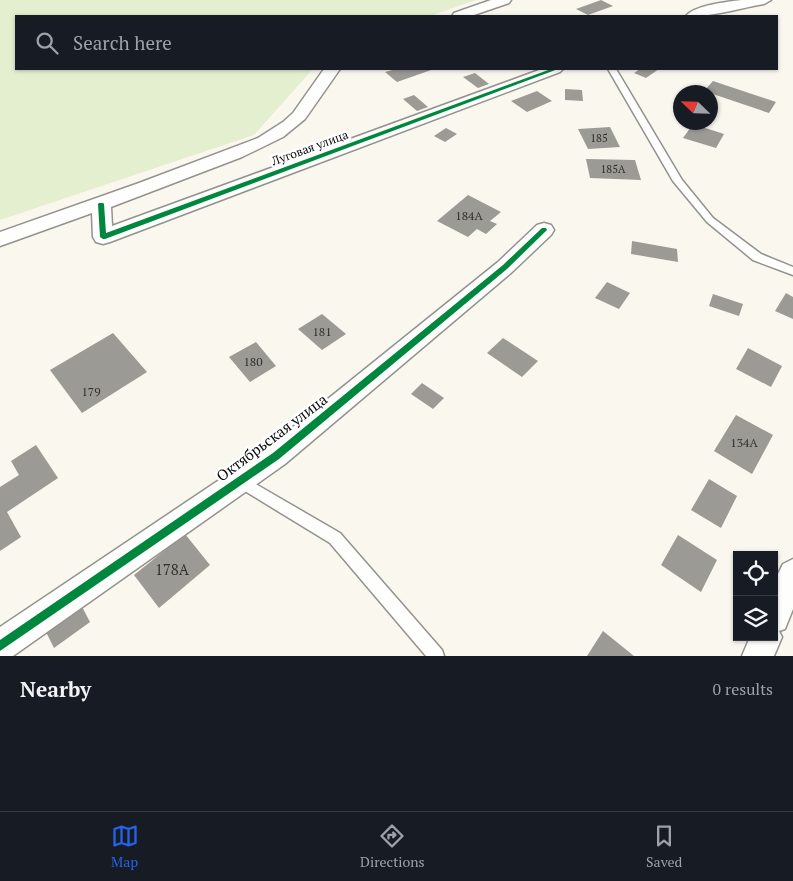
<!DOCTYPE html>
<meta charset="utf-8">
<style>
body{margin:0;font-family:"PT Serif",serif;background:#242831;color:#f1f3f6}
.controls{position:absolute;right:15px;bottom:15px;display:grid;overflow:hidden;border-radius:0px;box-shadow:0 1px 4px #0004}
.controls button{width:45px;height:45px;display:grid;place-items:center;padding:0;border:0;border-bottom:1px solid #363941;background:#171b24;color:#f1f3f6;font:25px sans-serif}
.compass{position:absolute;left:673px;top:85px;width:45px;height:45px;border-radius:50%;background:#171b24;box-shadow:0 1px 4px #0004;rotate:293deg}
.list{margin:0;padding:0;list-style:none}
h2{display:flex;justify-content:space-between;align-items:center;height:65px;margin:0;padding:0 20px;font-size:21px}
h2 small{font-size:16px;font-weight:400;color:#9ea1a6}
.icon{flex:none;width:28px;height:28px;fill:none;stroke:currentColor;stroke-width:2;stroke-linecap:round;stroke-linejoin:round}
.map{position:relative;flex:none;width:793px;height:656px;overflow:hidden}
.search{position:absolute;background:#171b24;box-shadow:0 1px 4px #0004;left:15px;right:15px;top:15px;height:55px;display:flex;align-items:center;gap:12px;box-sizing:border-box;padding:0 18px;border-radius:0px;color:#9ea1a6;font-size:19px}
.sheet{height:155px;background:#171b24}
nav{display:flex;justify-content:space-around;align-items:center;box-sizing:border-box;height:70px;border-top:1px solid #363941;background:#171b24;font-size:14px;color:#9ea1a6}
nav a{display:grid;justify-items:center;gap:2px}
nav .on{color:#2563eb}
.map>svg:first-child{display:block}
.green{fill:#e4efcf}
.building{fill:#9c9a95}
.lines{fill:none;stroke-linecap:round;stroke-linejoin:round}
.lane-casing{stroke:#93928e;stroke-width:3}
.street-casing{stroke:#93928e;stroke-width:3}
.lane{fill:#fefefd;fill-rule:evenodd}
.street{fill:#fefefd;fill-rule:evenodd}
.cycleway-casing{stroke:#fff;stroke-width:3}
.cycleway{fill:#00873e;fill-rule:evenodd}
.labels{text-anchor:middle;stroke-width:5;stroke-linejoin:round;paint-order:stroke}
.far-number-label{font-size:11px;fill:#30302e}
.far-street-label{font-size:12px;fill:#0c0c0c;stroke:#fff}
.number-label{font-size:12px;fill:#30302e}
.street-label{font-size:15px;fill:#0c0c0c;stroke:#fff}
.near-number-label{font-size:15px;fill:#30302e}
</style>
<div class="map">
<svg width="793" height="656" viewBox="0 0 793 656">
<rect width="100%" height="100%" fill="#faf7ef"/>
<path class="green" d="M 0,0 L 476,0 L 430,16 L 16,16 L 16,69 L 313,69 L 254,135 L 0,220 Z"/>
<g class="building">
<path d="M 601,0 L 613,6 L 588,15 L 576,9 Z"/>
<path d="M 396,69 L 434,69 L 397,82 L 385,72 Z"/>
<path d="M 640,69 L 659,69 L 646,78 L 634,73 Z"/>
<path d="M 475,73 L 489,84 L 478,88 L 463,77 Z"/>
<path d="M 713,81 L 776,102 L 769,113 L 704,91 Z"/>
<path d="M 565,89 L 582,90 L 583,101 L 565,100 Z"/>
<path d="M 537,91 L 552,101 L 527,112 L 511,101 Z"/>
<path d="M 414,95 L 428,107 L 417,111 L 403,99 Z"/>
<path d="M 693,124 L 724,134 L 716,148 L 683,138 Z"/>
<path d="M 610,127 L 620,147 L 588,149 L 578,129 Z"/>
<path d="M 446,128 L 457,134 L 445,142 L 434,136 Z"/>
<path d="M 586,159 L 635,160 L 641,180 L 590,178 Z"/>
<path d="M 468,195 L 501,212 L 490,221 L 497,224 L 486,234 L 477,229 L 468,237 L 437,221 Z"/>
<path d="M 632,241 L 677,249 L 678,262 L 631,254 Z"/>
<path d="M 607,282 L 630,293 L 619,309 L 595,298 Z"/>
<path d="M 786,293 L 793,297 L 793,319 L 775,311 Z"/>
<path d="M 713,294 L 743,304 L 739,316 L 709,306 Z"/>
<path d="M 322,314 L 346,334 L 322,350 L 298,329 Z"/>
<path d="M 113,333 L 147,372 L 82,413 L 50,370 Z"/>
<path d="M 503,338 L 538,361 L 522,377 L 487,353 Z"/>
<path d="M 256,342 L 276,366 L 250,382 L 229,357 Z"/>
<path d="M 748,348 L 782,366 L 771,387 L 736,369 Z"/>
<path d="M 422,383 L 444,398 L 433,409 L 411,394 Z"/>
<path d="M 736,415 L 773,435 L 752,474 L 714,451 Z"/>
<path d="M 36,445 L 58,478 L 7,512 L 21,537 L 0,551 L 0,487 L 19,475 L 11,461 Z"/>
<path d="M 709,479 L 737,496 L 721,528 L 691,510 Z"/>
<path d="M 185,534 L 210,565 L 159,608 L 134,575 Z"/>
<path d="M 678,535 L 717,560 L 701,592 L 661,565 Z"/>
<path d="M 79,601 L 90,622 L 54,648 L 43,626 Z"/>
<path d="M 603,631 L 634,656 L 587,656 Z"/>
</g>
<g class="lines">
<g class="lane-casing">
<g id="lane">
<path d="M 608,69 L 616,69 L 682,180 L 713,218 L 761,254 L 793,267 L 793,275 L 753,260 L 707,222 L 673,181 Z"/>
<path d="M 240,475 L 340,533 L 442,650 L 444,656 L 426,656 L 330,543 L 235,485 L 233,481 L 235,477 Z"/>
</g>
</g>
<g class="street-casing">
<g id="street">
<path d="M 491,0 L 511,0 L 509,3 L 471,16 L 452,16 L 454,13 Z"/>
<path d="M 741,0 L 771,0 L 764,4 C 740,8 709,18 686,16 C 695,5 727,2 741,0 Z"/>
<path d="M 324,69 L 340,69 L 305,119 L 283,137 L 242,157 L 111,207 L 112,226 L 542,69 L 563,69 L 560,72 L 110,242 L 103,244 L 96,242 L 93,237 L 92,213 L 0,246 L 0,232 L 139,183 L 258,138 L 283,122 L 293,113 Z"/>
<path d="M 544,223 L 551,225 L 554,230 L 551,235 L 512,272 L 285,464 L 13,656 L 0,656 L 0,627 L 267,448 L 498,262 L 537,225 Z"/>
<path d="M 793,559 L 793,609 L 785,629 L 779,631 L 782,637 L 774,656 L 742,656 L 750,637 L 774,637 L 774,582 L 783,564 Z"/>
</g>
</g>
<use href="#lane" class="lane"/>
<use href="#street" class="street"/>
<g class="cycleway-casing">
<g id="cycleway">
<path d="M 551,69 L 558,69 L 105,239 L 103,239 L 100,237 L 98,204 L 99,203 L 103,203 L 104,204 L 106,233 Z"/>
<path d="M 542,228 L 546,228 L 547,230 L 507,269 L 279,459 L 0,651 L 0,640 L 273,453 L 503,265 Z"/>
</g>
</g>
<use href="#cycleway" class="cycleway"/>
</g>
<g class="labels">
<g class="far-number-label">
<text x="599" y="142">185</text>
<text x="613" y="173">185А</text>
</g>
<g class="far-street-label">
<text transform="translate(310 148) rotate(-20)" y="4">Луговая улица</text>
</g>
<g class="number-label">
<text x="469" y="220">184А</text>
<text x="322" y="336">181</text>
<text x="253" y="366">180</text>
<text x="91" y="396">179</text>
<text x="744" y="447">134А</text>
</g>
<g class="street-label">
<text transform="translate(272 438) rotate(-37)" y="5">Октябрьская улица</text>
</g>
<g class="near-number-label">
<text x="172" y="575">178А</text>
</g>
</g>
</svg>
<div class="controls">
<button><svg class="icon" aria-label="locate" viewBox="0 0 24 24"><circle cx="12" cy="12" r="6"/><path d="M12 2v4M12 18v4M2 12h4M18 12h4"/></svg></button>
<button><svg class="icon" aria-label="layers" viewBox="0 0 24 24"><path d="M12 4l9 5-9 5-9-5zM3 14l9 5 9-5"/></svg></button>
</div>
<svg class="compass" viewBox="-18 -18 36 36"><path d="M0-13l5 13h-10z" fill="#e53935"/><path d="M0 13l5-13h-10z" fill="#9ea1a6"/></svg>
<div class="search"><svg class="icon" aria-label="search" viewBox="0 0 24 24"><circle cx="10" cy="10" r="6"/><path d="M15 15l6 6"/></svg>Search here</div>
</div>
<section class="sheet">
<h2>Nearby<small>0 results</small></h2>
<ul class="list">
</ul>
</section>
<nav>
<a class="on"><svg class="icon" aria-label="map" viewBox="0 0 24 24"><path d="M3 6l6-2 6 2 6-2v14l-6 2-6-2-6 2zM9 4v14M15 6v14"/></svg>Map</a>
<a><svg class="icon" aria-label="directions" viewBox="0 0 24 24"><path d="M12 3l9 9-9 9-9-9zM9 14v-3h6M13 9l2 2-2 2"/></svg>Directions</a>
<a><svg class="icon" aria-label="saved" viewBox="0 0 24 24"><path d="M7 4h10v16l-5-4-5 4z"/></svg>Saved</a>
</nav>
